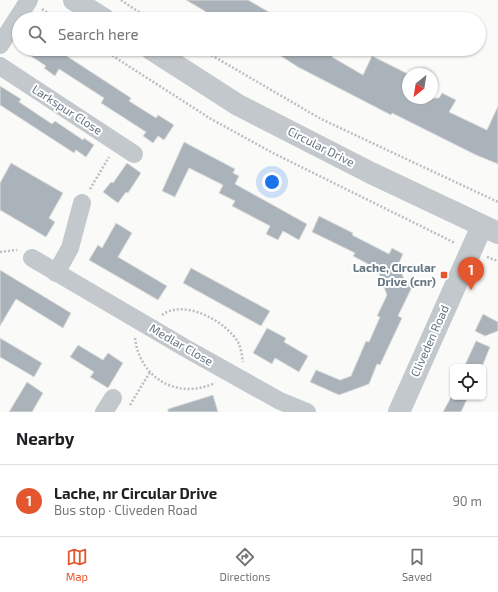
<!DOCTYPE html>
<meta charset="utf-8">
<style>
body{margin:0;font-family:"Exo 2",sans-serif;background:#f6f6f6;color:#202124}
.controls{position:absolute;right:12px;bottom:12px;display:grid;overflow:hidden;border-radius:6px;box-shadow:0 1px 3px #0004}
.controls button{width:36px;height:36px;display:grid;place-items:center;padding:0;border:0;border-bottom:1px solid #e0e0e0;background:#fff;color:#202124;font:20px sans-serif}
.compass{position:absolute;left:402px;top:68px;width:36px;height:36px;border-radius:50%;background:#fff;box-shadow:0 1px 3px #0004;rotate:210deg}
.you{position:absolute;left:272px;top:182px;width:14px;height:14px;margin:-10px;border:3px solid #fff;border-radius:50%;background:#1a73e8;box-shadow:0 0 0 6px #1a73e833}
.badge{display:grid;place-items:center;width:26px;height:26px;border-radius:50%;background:#e4572e;color:#fff;font-size:13px;font-weight:700}
.pin{position:absolute;translate:-50% -33px;filter:drop-shadow(0 1px 2px #0008)}
.pin::after{content:'';position:absolute;top:21px;width:14px;height:12px;background:inherit;clip-path:polygon(0 0,100% 0,50% 100%)}
.list{margin:0;padding:0;list-style:none}
h2{display:flex;justify-content:space-between;align-items:center;height:52px;margin:0;padding:0 16px;font-size:17px}
h2 small{font-size:13px;font-weight:400;color:#757577}
.list li{display:grid;grid-template-columns:26px 1fr auto;gap:12px;align-items:center;box-sizing:border-box;height:72px;padding:0 16px;border-top:1px solid #e0e0e0}
.list b{display:block;font-size:15px;white-space:nowrap}
.list p{margin:0;font-size:13px;white-space:nowrap;color:#757577}
.list em{font-size:13px;font-style:normal;color:#757577}
.icon{flex:none;width:22px;height:22px;fill:none;stroke:currentColor;stroke-width:2;stroke-linecap:round;stroke-linejoin:round}
.map{position:relative;flex:none;width:498px;height:412px;overflow:hidden}
.search{position:absolute;background:#fff;box-shadow:0 1px 3px #0004;left:12px;right:12px;top:12px;height:44px;display:flex;align-items:center;gap:10px;box-sizing:border-box;padding:0 14px;border-radius:22px;color:#757577;font-size:15px}
.sheet{height:124px;background:#fff}
nav{display:flex;justify-content:space-around;align-items:center;box-sizing:border-box;height:56px;border-top:1px solid #e0e0e0;background:#fff;font-size:11px;color:#757577}
nav a{display:grid;justify-items:center;gap:2px}
nav .on{color:#e4572e}
.map>svg:first-child{display:block}
.building{fill:#aab3b9;stroke:#dcdcda}
.lines{fill:none;stroke-linecap:round;stroke-linejoin:round}
.path{stroke:#bbbfc2;stroke-width:2.5;stroke-dasharray:2 2;stroke-linecap:butt}
.minor{stroke:#c3c8cc;stroke-width:18}
.tertiary{stroke:#c3c8cc;stroke-width:22}
.poi-dot{fill:#e4572e;stroke:#fff;stroke-width:1.5}
.labels{text-anchor:middle;stroke-width:4;stroke-linejoin:round;paint-order:stroke}
.street-label{font-size:12px;fill:#657683;stroke:#fff}
.poi-label{font-size:12px;font-weight:bold;fill:#657683;stroke:#fff;text-anchor:end}
</style>
<div class="map">
<svg width="498" height="412" viewBox="0 0 498 412">
<rect width="100%" height="100%" fill="#fafaf8"/>
<g class="building">
<path d="M 186,0 L 248,0 L 281,19 L 218,19 Z"/>
<path d="M 20,49 L 56,49 L 131,98 L 129,101 L 156,118 L 158,115 L 174,125 L 164,140 L 158,136 L 153,143 L 143,136 L 146,132 L 101,103 L 104,98 L 59,69 L 55,76 L 44,68 L 46,66 Z"/>
<path d="M 270,49 L 337,49 L 332,57 L 363,75 L 372,56 L 408,74 L 408,98 L 439,98 L 442,93 L 456,100 L 449,112 L 487,130 L 498,106 L 498,164 L 476,155 L 392,113 L 391,115 L 298,67 Z"/>
<path d="M 0,86 L 21,99 L 19,102 L 52,124 L 55,121 L 83,140 L 84,138 L 94,145 L 86,157 L 76,150 L 74,153 L 0,105 Z"/>
<path d="M 184,142 L 235,169 L 233,173 L 239,176 L 235,184 L 307,224 L 299,240 L 283,231 L 278,240 L 266,234 L 270,226 L 232,206 L 235,201 L 219,193 L 223,185 L 189,168 L 175,197 L 162,191 Z"/>
<path d="M 11,163 L 63,193 L 49,218 L 55,222 L 46,237 L 0,210 L 0,183 Z"/>
<path d="M 127,163 L 141,173 L 128,193 L 126,192 L 118,203 L 103,192 L 111,182 L 113,183 Z"/>
<path d="M 319,216 L 353,233 L 352,235 L 389,254 L 392,248 L 403,254 L 398,265 L 405,281 L 413,285 L 398,316 L 402,318 L 380,365 L 377,364 L 369,384 L 339,395 L 310,382 L 316,370 L 340,380 L 351,376 L 366,341 L 369,342 L 380,317 L 377,316 L 387,295 L 377,269 L 353,256 L 355,253 L 312,232 Z"/>
<path d="M 116,223 L 132,233 L 118,257 L 167,286 L 158,300 L 89,260 L 98,245 L 102,248 Z"/>
<path d="M 191,268 L 270,311 L 261,326 L 183,283 Z"/>
<path d="M 0,270 L 71,313 L 63,328 L 16,299 L 0,326 Z"/>
<path d="M 483,314 L 498,322 L 498,331 L 485,336 L 475,331 Z"/>
<path d="M 267,328 L 286,338 L 284,342 L 308,356 L 299,372 L 275,358 L 272,364 L 253,353 Z"/>
<path d="M 0,338 L 42,363 L 34,377 L 0,357 Z"/>
<path d="M 476,341 L 490,347 L 482,367 L 464,367 Z"/>
<path d="M 78,345 L 103,360 L 108,353 L 123,363 L 108,388 L 90,377 L 94,372 L 70,357 Z"/>
<path d="M 27,382 L 43,393 L 32,412 L 9,412 Z"/>
<path d="M 213,395 L 218,412 L 168,412 L 168,409 Z"/>
<path d="M 451,397 L 468,397 L 461,412 L 443,412 Z"/>
</g>
<g class="lines">
<g class="path">
<path d="M 121,0 L 149,19"/>
<path d="M 42,9 L 57,19"/>
<path d="M 102,49 L 211,119 L 273,153 L 455,243"/>
<path d="M 201,49 L 321,119 L 498,202"/>
<path d="M 90,189 L 109,157"/>
<path d="M 0,252 L 17,250"/>
<path d="M 487,257 L 498,261"/>
<path d="M 162,315 C 184,298 228,322 239,344 C 241,349 242,356 243,362"/>
<path d="M 135,338 C 140,379 178,400 215,383"/>
<path d="M 130,405 L 150,372"/>
</g>
<g class="minor">
<path d="M 0,45 L 29,0"/>
<path d="M 0,66 L 134,154"/>
<path d="M 32,258 L 187,349 L 280,401 L 307,412"/>
<path d="M 56,273 L 70,248 L 82,203"/>
<path d="M 104,412 L 113,398"/>
</g>
<g class="tertiary">
<path d="M 74,0 L 104,19"/>
<path d="M 151,49 L 238,105 L 371,173 L 498,233"/>
<path d="M 399,412 L 482,226"/>
</g>
</g>
<rect class="poi-dot" x="440" y="271" width="8" height="8" rx="2"/>
<g class="labels">
<g class="street-label">
<text transform="translate(67 110) rotate(33)" y="4">Larkspur Close</text>
<text transform="translate(321 147) rotate(27)" y="4">Circular Drive</text>
<text transform="translate(430 341) rotate(-66)" y="4">Cliveden Road</text>
<text transform="translate(181 345) rotate(30)" y="4">Medlar Close</text>
</g>
<g class="poi-label">
<text x="436" y="272">Lache, Circular<tspan x="436" dy="14">Drive (cnr)</tspan></text>
</g>
</g>
</svg>
<div class="controls">
<button><svg class="icon" aria-label="locate" viewBox="0 0 24 24"><circle cx="12" cy="12" r="6"/><path d="M12 2v4M12 18v4M2 12h4M18 12h4"/></svg></button>
</div>
<svg class="compass" viewBox="-18 -18 36 36"><path d="M0-13l5 13h-10z" fill="#e53935"/><path d="M0 13l5-13h-10z" fill="#757577"/></svg>
<div class="you"></div>
<div class="pin badge" style="left:471px;top:290px">1</div>
<div class="search"><svg class="icon" aria-label="search" viewBox="0 0 24 24"><circle cx="10" cy="10" r="6"/><path d="M15 15l6 6"/></svg>Search here</div>
</div>
<section class="sheet">
<h2>Nearby<small></small></h2>
<ul class="list">
<li><span class="badge">1</span><div><b>Lache, nr Circular Drive</b><p>Bus stop · Cliveden Road</p></div><em>90 m</em></li>
</ul>
</section>
<nav>
<a class="on"><svg class="icon" aria-label="map" viewBox="0 0 24 24"><path d="M3 6l6-2 6 2 6-2v14l-6 2-6-2-6 2zM9 4v14M15 6v14"/></svg>Map</a>
<a><svg class="icon" aria-label="directions" viewBox="0 0 24 24"><path d="M12 3l9 9-9 9-9-9zM9 14v-3h6M13 9l2 2-2 2"/></svg>Directions</a>
<a><svg class="icon" aria-label="saved" viewBox="0 0 24 24"><path d="M7 4h10v16l-5-4-5 4z"/></svg>Saved</a>
</nav>
